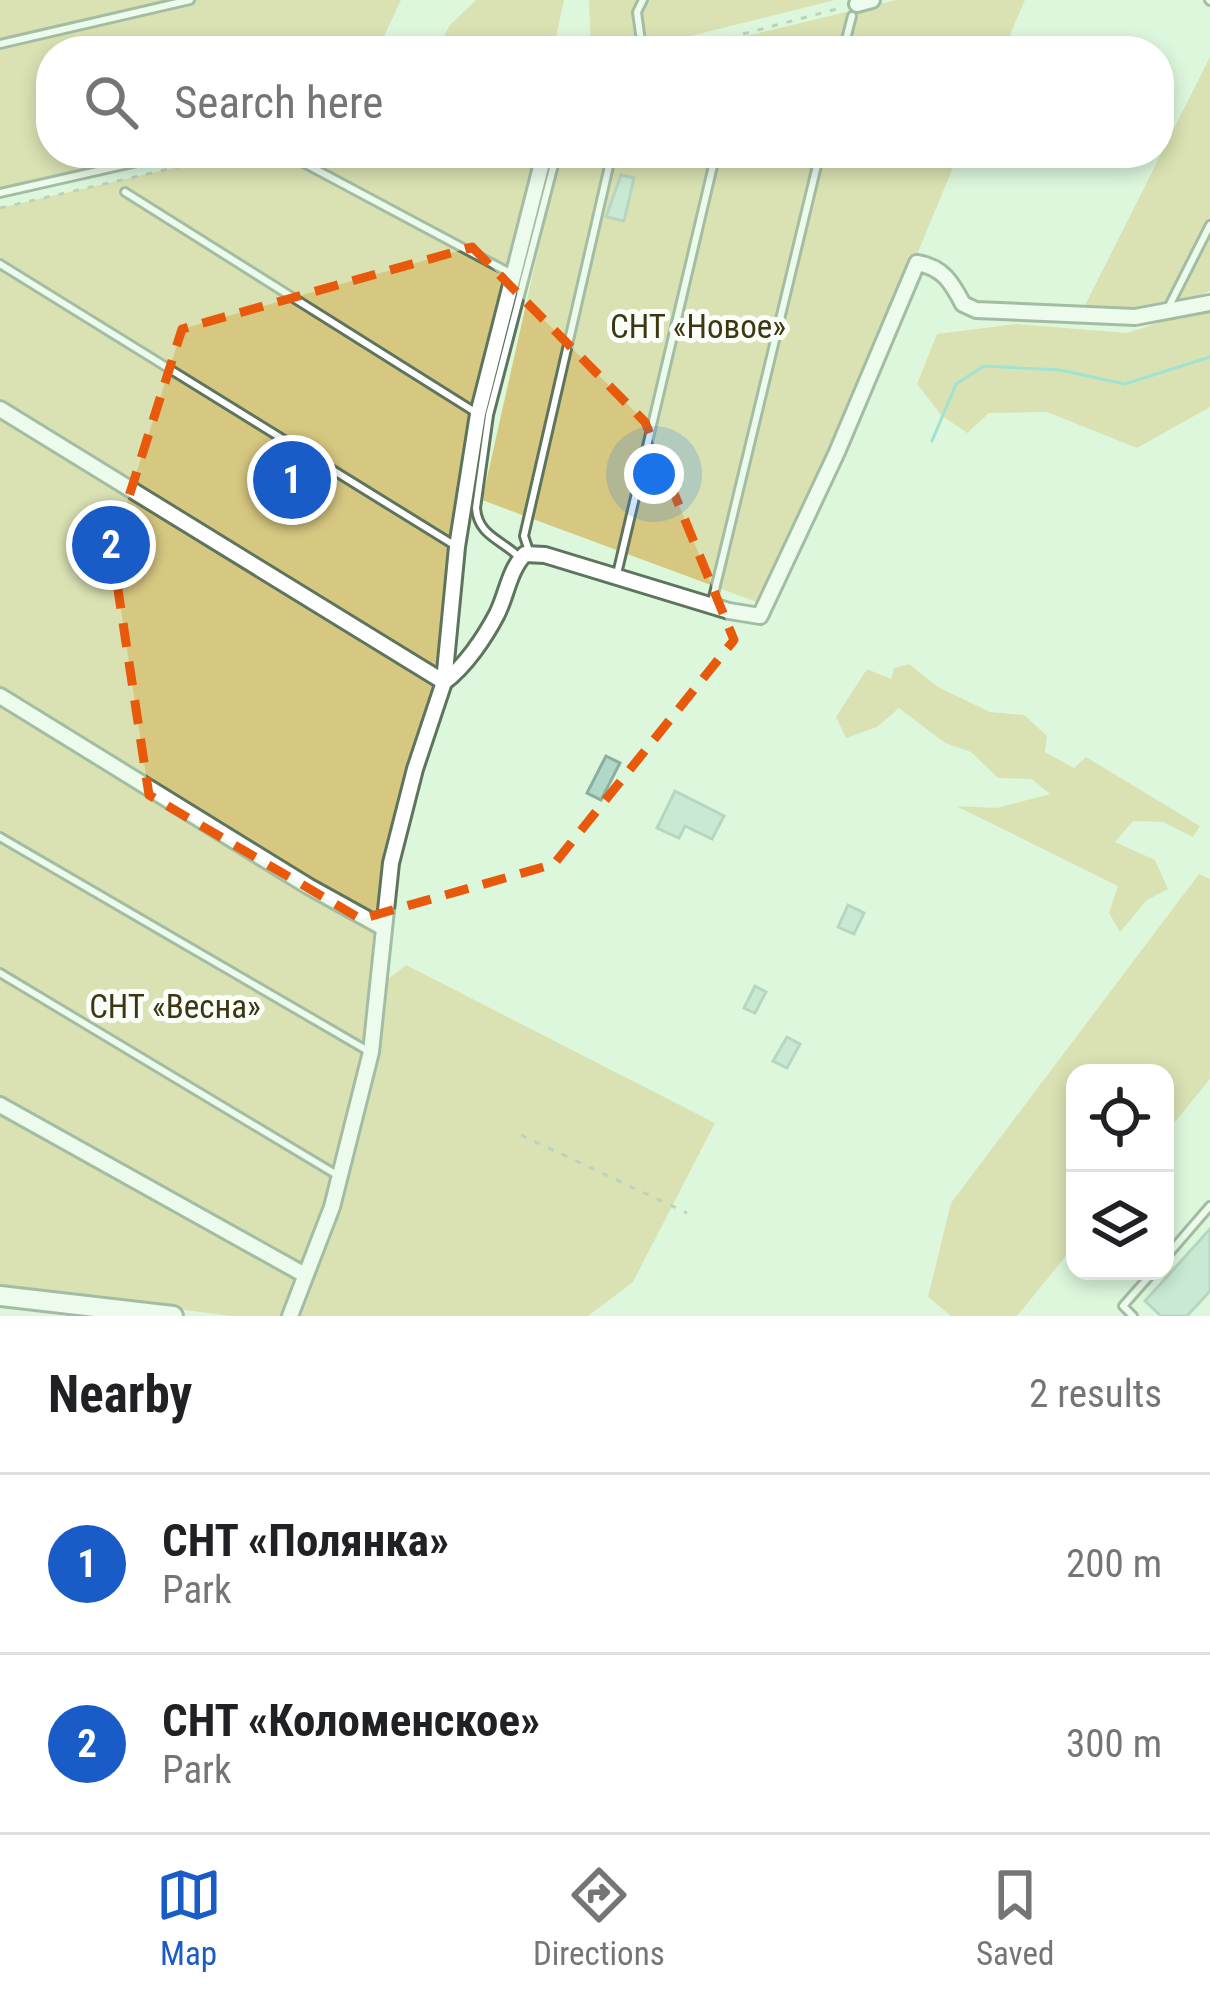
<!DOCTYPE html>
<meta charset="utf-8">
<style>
body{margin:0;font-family:"Roboto Condensed",sans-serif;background:#f6f6f6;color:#202124}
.controls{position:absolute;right:36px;bottom:36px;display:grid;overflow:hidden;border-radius:24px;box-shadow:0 6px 18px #0003}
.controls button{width:108px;height:108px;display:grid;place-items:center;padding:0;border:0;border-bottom:3px solid #e0e0e0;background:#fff;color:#202124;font:60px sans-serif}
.you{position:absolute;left:654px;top:474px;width:42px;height:42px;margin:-30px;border:9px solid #fff;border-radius:50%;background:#1a73e8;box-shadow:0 0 0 18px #1a73e833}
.badge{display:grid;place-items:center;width:78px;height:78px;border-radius:50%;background:#195bc7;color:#fff;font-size:39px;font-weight:700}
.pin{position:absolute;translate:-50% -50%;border:6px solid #fff;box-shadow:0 3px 12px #0006}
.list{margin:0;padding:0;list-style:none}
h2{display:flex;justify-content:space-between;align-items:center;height:156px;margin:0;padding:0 48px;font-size:51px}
h2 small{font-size:39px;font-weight:400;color:#757577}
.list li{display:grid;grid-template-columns:78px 1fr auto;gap:36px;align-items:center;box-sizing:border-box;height:180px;padding:0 48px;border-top:3px solid #e0e0e0}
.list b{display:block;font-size:45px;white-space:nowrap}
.list p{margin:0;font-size:39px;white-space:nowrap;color:#757577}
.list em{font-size:39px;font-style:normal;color:#757577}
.icon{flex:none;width:66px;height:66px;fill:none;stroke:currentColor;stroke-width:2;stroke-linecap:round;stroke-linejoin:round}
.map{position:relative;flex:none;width:1210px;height:1316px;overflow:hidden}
.search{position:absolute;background:#fff;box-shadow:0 6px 18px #0003;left:36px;right:36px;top:36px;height:132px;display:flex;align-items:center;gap:30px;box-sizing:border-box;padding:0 42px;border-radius:48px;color:#757577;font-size:45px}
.sheet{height:516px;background:#fff}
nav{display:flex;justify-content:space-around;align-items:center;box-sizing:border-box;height:168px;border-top:3px solid #e0e0e0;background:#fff;font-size:33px;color:#757577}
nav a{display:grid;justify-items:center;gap:6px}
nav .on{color:#195bc7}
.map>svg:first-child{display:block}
.green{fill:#d7c881}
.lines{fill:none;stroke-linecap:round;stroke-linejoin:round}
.stream{stroke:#58cbc5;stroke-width:3}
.building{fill:#b1d7c7;stroke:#8aae9f;stroke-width:3}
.service-casing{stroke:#5e755d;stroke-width:12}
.minor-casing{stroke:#5e755d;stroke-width:20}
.secondary-casing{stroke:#5e755d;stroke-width:24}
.path{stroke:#94a793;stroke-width:3;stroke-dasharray:6 9;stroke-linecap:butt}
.service{stroke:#fff;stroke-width:6}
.minor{stroke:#fff;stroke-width:14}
.secondary{stroke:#fff;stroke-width:18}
.marked{fill:none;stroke:#e8590c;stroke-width:9;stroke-dasharray:24 15;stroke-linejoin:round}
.labels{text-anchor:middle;stroke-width:10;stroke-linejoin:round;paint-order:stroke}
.park-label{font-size:33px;fill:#3e3612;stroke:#f9fef8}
</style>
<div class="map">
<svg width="1210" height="1316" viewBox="0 0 1210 1316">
<rect width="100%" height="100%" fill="#ddf7dc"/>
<g class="green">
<path d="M 0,0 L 401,0 L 377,51 L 51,51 L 51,153 L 177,153 L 0,193 Z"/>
<path d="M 476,0 L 564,0 L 553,51 L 436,51 L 450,25 Z"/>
<path d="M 589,0 L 835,0 L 630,51 L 591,51 Z"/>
<path d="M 896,0 L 1025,0 L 1003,51 L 684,51 Z"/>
<path d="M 1210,57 L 1210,291 C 1169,309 1127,313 1083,309 Z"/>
<path d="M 238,153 L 545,153 L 478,414 L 444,682 L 391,863 L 378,987 L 406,965 L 715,1123 L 633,1282 L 588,1316 L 231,1316 L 0,1286 L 0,208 Z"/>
<path d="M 560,153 L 959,153 L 852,411 L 762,604 L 482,500 Z"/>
<path d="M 1210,306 L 1210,407 L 1137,448 L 1047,412 L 989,413 L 967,433 L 941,415 L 917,384 L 937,334 L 1016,324 L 1127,333 Z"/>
<path d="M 909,664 L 938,687 L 990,712 L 1024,715 L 1047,736 L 1045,752 L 1074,768 L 1086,757 L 1200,826 L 1193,837 L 1163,822 L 1133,821 L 1115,842 L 1155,860 L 1168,889 L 1147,900 L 1120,932 L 1109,913 L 1118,886 L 956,806 L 997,808 L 1050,794 L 1032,779 L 998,778 L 971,752 L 945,743 L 899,708 L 877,727 L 846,738 L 836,717 L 867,669 L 891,679 L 894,668 Z"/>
<path d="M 1199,874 L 1210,879 L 1210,1079 L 1165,1134 L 1165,1073 L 1075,1073 L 1075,1245 L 1017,1316 L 951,1316 L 928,1297 L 951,1203 Z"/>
</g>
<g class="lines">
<path class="stream" d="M 932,441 L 956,384 L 984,366 L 1060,370 L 1125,384 L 1210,357"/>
</g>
<g class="building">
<path d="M 621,175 L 634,178 L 624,221 L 606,217 Z"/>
<path d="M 606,756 L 620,763 L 601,800 L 587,793 Z"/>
<path d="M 675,791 L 724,816 L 712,839 L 685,826 L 679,838 L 657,828 Z"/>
<path d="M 848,905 L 864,913 L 854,934 L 838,927 Z"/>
<path d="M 755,986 L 766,992 L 755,1013 L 744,1008 Z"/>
<path d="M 787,1037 L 800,1044 L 787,1068 L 773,1061 Z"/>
<path d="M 1210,1229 L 1210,1291 L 1187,1316 L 1161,1316 L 1145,1301 Z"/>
</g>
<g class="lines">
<g class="service-casing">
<g id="service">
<path d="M 1209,0 L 1210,1"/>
<path d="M 641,41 L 637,12 L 643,0"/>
<path d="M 0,44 L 190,0"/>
<path d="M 738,51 L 740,43"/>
<path d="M 843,51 L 852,16"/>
<path d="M 285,153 L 510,273"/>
<path d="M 125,192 L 475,412"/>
<path d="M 0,193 L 177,153"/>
<path d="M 0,264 L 454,545"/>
<path d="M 1167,310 L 1210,225"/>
<path d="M 529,551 L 524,536 L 612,153"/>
<path d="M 518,556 C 500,539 478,535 476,508 L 489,415 L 557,153"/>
<path d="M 617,574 L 716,153"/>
<path d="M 712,602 L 820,153"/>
<path d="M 0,837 L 368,1051"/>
<path d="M 0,973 L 337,1175"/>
<path d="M 1165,1258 L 1210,1206"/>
<path d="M 1133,1316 L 1123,1306 L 1154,1271"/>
</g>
</g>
<g class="minor-casing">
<g id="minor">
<path d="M 857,4 L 872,0"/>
<path d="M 0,409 L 444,682"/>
<path d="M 444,682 C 465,667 485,637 497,614 C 507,594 509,570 525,554 L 545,555 L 729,611 L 760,616 L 837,452 L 917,263 C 943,267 952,283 963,304 L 976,310 L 1135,317 L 1210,303"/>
<path d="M 0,696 L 308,886 L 382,927"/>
<path d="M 0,1105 L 305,1275"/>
<path d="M 290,1316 L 332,1207 L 371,1052 L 391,863 L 415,769 L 444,682 L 457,547 L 478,414 L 543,159"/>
</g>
</g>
<g class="secondary-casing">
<path id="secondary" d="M 0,1296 L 173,1316"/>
</g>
<g class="path">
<path d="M 743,34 L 844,7"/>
<path d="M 665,51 L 734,36"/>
<path d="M 0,208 L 238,153"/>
<path d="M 521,1135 L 687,1213"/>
</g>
<use href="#service" class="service"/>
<use href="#minor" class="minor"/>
<use href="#secondary" class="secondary"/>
</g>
<path d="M0 0H1210V1316H0ZM 472,247 L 645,422 L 734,640 L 554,864 L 361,919 L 149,795 L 112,550 L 182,329 Z" fill="#ddf7dc" fill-opacity=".55" fill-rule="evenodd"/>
<path class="marked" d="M 472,247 L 645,422 L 734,640 L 554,864 L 361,919 L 149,795 L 112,550 L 182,329 Z"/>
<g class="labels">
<g class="park-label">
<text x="698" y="338">СНТ «Новое»</text>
<text x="175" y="1018">СНТ «Весна»</text>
</g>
</g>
</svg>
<div class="controls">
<button><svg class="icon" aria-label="locate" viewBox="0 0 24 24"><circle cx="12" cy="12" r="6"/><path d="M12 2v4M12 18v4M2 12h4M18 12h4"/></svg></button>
<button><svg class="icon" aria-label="layers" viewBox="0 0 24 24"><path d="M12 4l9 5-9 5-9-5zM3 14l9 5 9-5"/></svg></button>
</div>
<div class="you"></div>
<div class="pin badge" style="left:292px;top:480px">1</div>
<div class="pin badge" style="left:111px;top:545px">2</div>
<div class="search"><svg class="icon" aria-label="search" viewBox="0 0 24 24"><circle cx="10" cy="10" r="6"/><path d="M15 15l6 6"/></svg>Search here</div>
</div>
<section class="sheet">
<h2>Nearby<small>2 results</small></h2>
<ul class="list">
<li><span class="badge">1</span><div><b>СНТ «Полянка»</b><p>Park</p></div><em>200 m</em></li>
<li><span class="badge">2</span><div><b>СНТ «Коломенское»</b><p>Park</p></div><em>300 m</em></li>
</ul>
</section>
<nav>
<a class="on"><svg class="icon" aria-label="map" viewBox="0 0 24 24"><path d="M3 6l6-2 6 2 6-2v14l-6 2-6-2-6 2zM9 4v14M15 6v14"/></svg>Map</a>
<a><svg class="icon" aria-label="directions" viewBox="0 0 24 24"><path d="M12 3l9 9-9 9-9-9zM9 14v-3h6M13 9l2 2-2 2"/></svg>Directions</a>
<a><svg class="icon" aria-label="saved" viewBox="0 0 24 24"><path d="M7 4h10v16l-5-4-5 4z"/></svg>Saved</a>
</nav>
